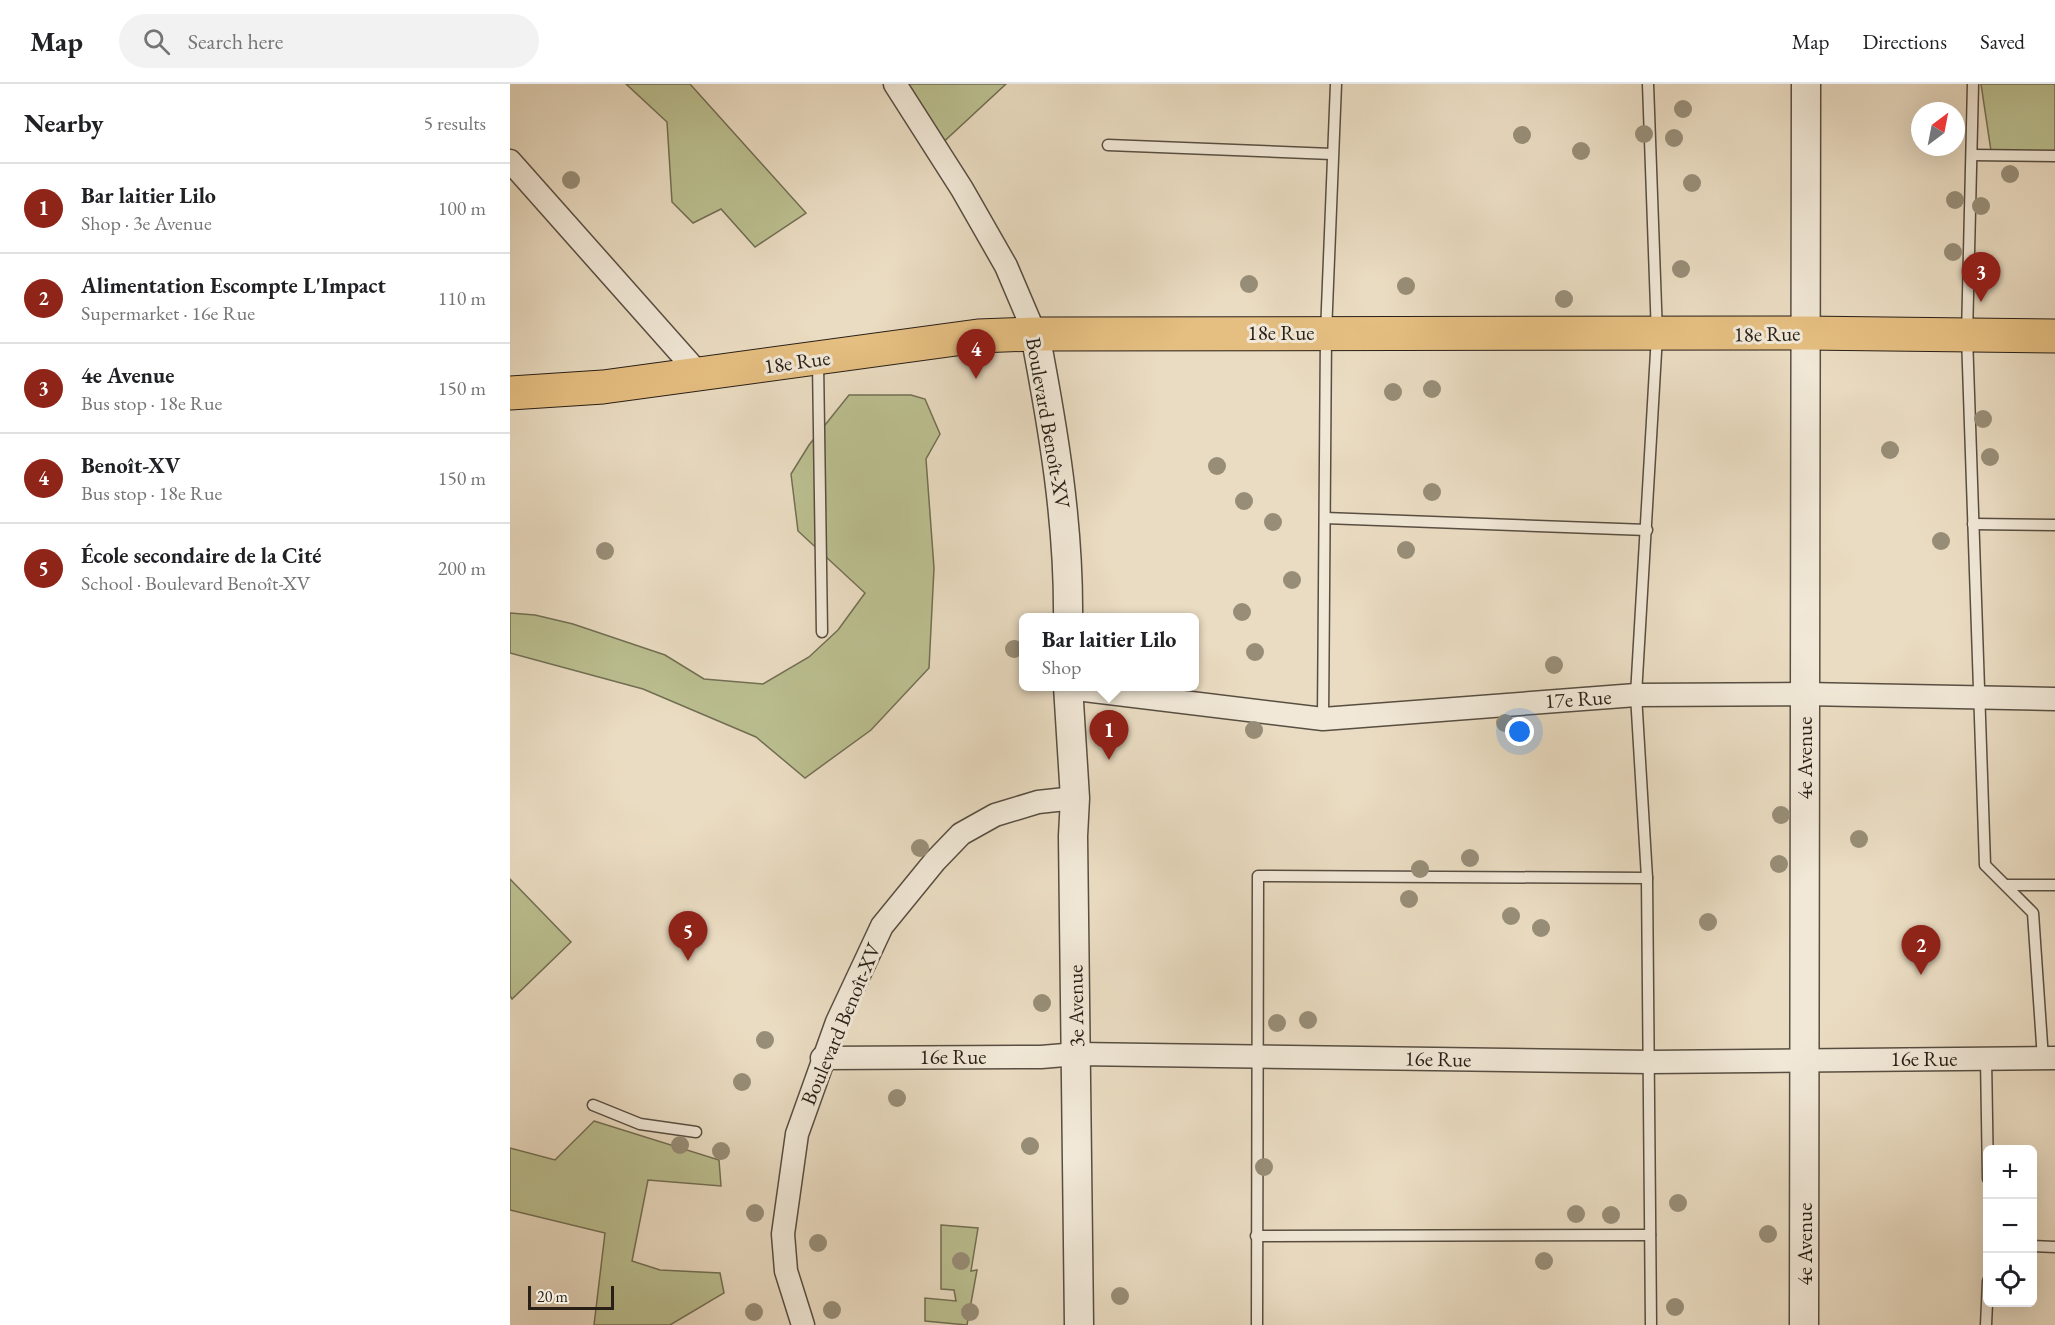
<!DOCTYPE html>
<meta charset="utf-8">
<style>
body{margin:0;font-family:"EB Garamond",serif;background:#f2f2f2;color:#202124}
.controls{position:absolute;right:18px;bottom:18px;display:grid;overflow:hidden;border-radius:9px;box-shadow:0 6px 24px #0002}
.controls button{width:54px;height:54px;display:grid;place-items:center;padding:0;border:0;border-bottom:2px solid #e0e0e0;background:#fff;color:#202124;font:30px sans-serif}
.compass{position:absolute;left:1401px;top:18px;width:54px;height:54px;border-radius:50%;background:#fff;box-shadow:0 6px 24px #0002;rotate:32deg}
.scale{position:absolute;left:18px;bottom:15px;width:86px;box-sizing:border-box;padding-left:6px;border:3px solid #281f17;border-top:0;font-size:16px;line-height:21px;white-space:nowrap;color:#281f17;-webkit-text-stroke:4px #f1e8d7;paint-order:stroke}
.you{position:absolute;left:1010px;top:648px;width:21px;height:21px;margin:-15px;border:4px solid #fff;border-radius:50%;background:#1a73e8;box-shadow:0 0 0 9px #1a73e833}
.badge{display:grid;place-items:center;width:39px;height:39px;border-radius:50%;background:#8f2418;color:#fff;font-size:20px;font-weight:700}
.pin{position:absolute;translate:-50% -50px;filter:drop-shadow(0 2px 3px #0008)}
.pin::after{content:'';position:absolute;top:32px;width:21px;height:18px;background:inherit;clip-path:polygon(0 0,100% 0,50% 100%)}
.popup{position:absolute;left:509px;top:529px;width:180px;height:78px;box-sizing:border-box;display:grid;place-content:center;border-radius:9px;background:#fff;filter:drop-shadow(0 2px 4px #0005);font-size:20px;white-space:nowrap;color:#757577}
.popup b{font-size:22px;color:#202124}
.popup::after{content:'';position:absolute;left:50%;top:100%;margin-left:-12px;border:12px solid transparent;border-top-color:#fff}
.list{margin:0;padding:0;list-style:none}
h2{display:flex;justify-content:space-between;align-items:center;height:78px;margin:0;padding:0 24px;font-size:26px}
h2 small{font-size:20px;font-weight:400;color:#757577}
.list li{display:grid;grid-template-columns:39px 1fr auto;gap:18px;align-items:center;box-sizing:border-box;height:90px;padding:0 24px;border-top:2px solid #e0e0e0}
.list b{display:block;font-size:22px;white-space:nowrap}
.list p{margin:0;font-size:20px;white-space:nowrap;color:#757577}
.list em{font-size:20px;font-style:normal;color:#757577}
.icon{flex:none;width:33px;height:33px;fill:none;stroke:currentColor;stroke-width:2;stroke-linecap:round;stroke-linejoin:round}
.map{position:relative;flex:none;width:1545px;height:1241px;overflow:hidden}
header{display:flex;align-items:center;gap:36px;box-sizing:border-box;height:84px;padding:0 30px;background:#fff;border-bottom:2px solid #e0e0e0}
header strong{font-size:28px}
nav{display:flex;gap:33px;margin-inline-start:auto;font-size:21px}
.search{width:420px;height:54px;background:#f2f2f2;display:flex;align-items:center;gap:15px;box-sizing:border-box;padding:0 21px;border-radius:33px;color:#757577;font-size:22px}
main{display:flex}
aside{flex:1;background:#fff}
.map>svg:first-child{display:block}
.green{fill:#bbbf90;stroke:#726f54;stroke-width:1.5}
.lines{fill:none;stroke-linecap:round;stroke-linejoin:round}
.service-casing{stroke:#584e42;stroke-width:13}
.minor-casing{stroke:#584e42;stroke-width:25}
.tertiary-casing{stroke:#584e42;stroke-width:31}
.primary-casing{stroke:#281f17;stroke-width:35}
.service{stroke:#f1e8d7;stroke-width:10}
.minor{stroke:#f1e8d7;stroke-width:22}
.tertiary{stroke:#f1e8d7;stroke-width:28}
.primary{stroke:#e5be81;stroke-width:33}
.tree{fill:#988e78}
.labels{text-anchor:middle;stroke-width:6;stroke-linejoin:round;paint-order:stroke}
.street-label{font-size:21px;fill:#281f17;stroke:#f1e8d7}
</style>
<header>
<strong>Map</strong>
<div class="search"><svg class="icon" aria-label="search" viewBox="0 0 24 24"><circle cx="10" cy="10" r="6"/><path d="M15 15l6 6"/></svg>Search here</div>
<nav><a>Map</a><a>Directions</a><a>Saved</a></nav>
</header>
<main>
<aside>
<h2>Nearby<small>5 results</small></h2>
<ul class="list">
<li><span class="badge">1</span><div><b>Bar laitier Lilo</b><p>Shop · 3e Avenue</p></div><em>100 m</em></li>
<li><span class="badge">2</span><div><b>Alimentation Escompte L'Impact</b><p>Supermarket · 16e Rue</p></div><em>110 m</em></li>
<li><span class="badge">3</span><div><b>4e Avenue</b><p>Bus stop · 18e Rue</p></div><em>150 m</em></li>
<li><span class="badge">4</span><div><b>Benoît-XV</b><p>Bus stop · 18e Rue</p></div><em>150 m</em></li>
<li><span class="badge">5</span><div><b>École secondaire de la Cité</b><p>School · Boulevard Benoît-XV</p></div><em>200 m</em></li>
</ul>
</aside>
<div class="map">
<svg width="1545" height="1241" viewBox="0 0 1545 1241">
<rect width="100%" height="100%" fill="#eadcc2"/>
<filter id="stains"><feTurbulence type="fractalNoise" baseFrequency=".00333" numOctaves="4"/><feColorMatrix values="0 0 0 0 .2 0 0 0 0 .09 0 0 0 0 .02 0 0 0 .5 -.17"/></filter>
<radialGradient id="worn" r=".72"><stop offset=".6" stop-color="#630" stop-opacity="0"/><stop offset="1" stop-color="#630" stop-opacity=".3"/></radialGradient>
<g class="green">
<path d="M 116,0 L 180,0 L 296,129 L 245,163 L 211,125 L 183,139 L 162,118 L 157,38 Z"/>
<path d="M 394,0 L 496,0 L 428,63 Z"/>
<path d="M 1471,0 L 1545,0 L 1545,69 L 1481,67 Z"/>
<path d="M 339,311 L 401,311 L 415,315 L 430,350 L 416,375 L 424,484 L 419,584 L 361,646 L 295,694 L 246,653 L 133,605 L 0,569 L 0,529 L 25,531 L 63,540 L 155,571 L 194,595 L 253,600 L 299,573 L 328,546 L 355,509 L 288,447 L 281,390 L 299,361 Z"/>
<path d="M 0,795 L 61,858 L 2,915 L 0,912 Z"/>
<path d="M 84,1037 L 209,1076 L 211,1102 L 138,1096 L 122,1177 L 150,1186 L 210,1189 L 214,1209 L 160,1241 L 84,1241 L 95,1149 L 0,1126 L 0,1064 L 45,1076 Z"/>
<path d="M 431,1141 L 468,1144 L 461,1187 L 467,1186 L 457,1241 L 415,1237 L 415,1214 L 446,1217 L 444,1206 L 431,1205 Z"/>
</g>
<g class="lines">
<g class="service-casing">
<g id="service">
<path d="M 1138,0 L 1147,251 L 1126,611 L 1137,794 L 1141,1241"/>
<path d="M 1463,0 L 1457,252 L 1475,781 L 1523,829 L 1533,975"/>
<path d="M 598,61 L 822,70"/>
<path d="M 1463,71 L 1545,72"/>
<path d="M 308,278 L 312,548"/>
<path d="M 815,434 L 1137,446"/>
<path d="M 1463,440 L 1545,441"/>
<path d="M 813,635 L 816,249 L 826,0"/>
<path d="M 1496,801 L 1545,801"/>
<path d="M 1476,974 L 1478,1095"/>
<path d="M 83,1021 L 130,1040 L 186,1048"/>
<path d="M 746,1152 L 1140,1151"/>
<path d="M 1522,1162 L 1545,1163"/>
<path d="M 747,1241 L 748,792 L 1137,794"/>
<path d="M 1476,1241 L 1478,1197"/>
</g>
</g>
<g class="minor-casing">
<g id="minor">
<path d="M 385,0 L 452,105 L 496,182 L 525,250"/>
<path d="M 0,77 L 190,291"/>
<path d="M 558,604 L 813,635 L 1126,611 L 1295,610 L 1545,615"/>
<path d="M 312,974 L 531,973 L 567,970 L 1140,978 L 1545,974"/>
<path d="M 293,1241 L 276,1187 L 273,1150 L 287,1050 L 327,938 L 372,842 L 425,777 L 451,750 L 485,731 L 528,718 L 565,714"/>
</g>
</g>
<g class="tertiary-casing">
<g id="tertiary">
<path d="M 525,250 C 543,344 559,438 558,534"/>
<path d="M 558,602 L 565,714 L 563,752 L 569,1241"/>
<path d="M 1294,1241 L 1296,0"/>
</g>
</g>
<g class="primary-casing">
<path id="primary" d="M 0,309 L 93,303 L 468,252 L 525,250 L 1294,249 L 1545,252"/>
</g>
<use href="#service" class="service"/>
<use href="#minor" class="minor"/>
<use href="#tertiary" class="tertiary"/>
<use href="#primary" class="primary"/>
</g>
<g class="tree">
<circle cx="1173" cy="25" r="9"/>
<circle cx="1134" cy="50" r="9"/>
<circle cx="1012" cy="51" r="9"/>
<circle cx="1164" cy="54" r="9"/>
<circle cx="1071" cy="67" r="9"/>
<circle cx="1500" cy="90" r="9"/>
<circle cx="61" cy="96" r="9"/>
<circle cx="1182" cy="99" r="9"/>
<circle cx="1445" cy="116" r="9"/>
<circle cx="1471" cy="122" r="9"/>
<circle cx="1443" cy="168" r="9"/>
<circle cx="1171" cy="185" r="9"/>
<circle cx="739" cy="200" r="9"/>
<circle cx="896" cy="202" r="9"/>
<circle cx="1054" cy="215" r="9"/>
<circle cx="922" cy="305" r="9"/>
<circle cx="883" cy="308" r="9"/>
<circle cx="1473" cy="335" r="9"/>
<circle cx="1380" cy="366" r="9"/>
<circle cx="1480" cy="373" r="9"/>
<circle cx="707" cy="382" r="9"/>
<circle cx="922" cy="408" r="9"/>
<circle cx="734" cy="417" r="9"/>
<circle cx="763" cy="438" r="9"/>
<circle cx="1431" cy="457" r="9"/>
<circle cx="896" cy="466" r="9"/>
<circle cx="95" cy="467" r="9"/>
<circle cx="782" cy="496" r="9"/>
<circle cx="732" cy="528" r="9"/>
<circle cx="504" cy="565" r="9"/>
<circle cx="745" cy="568" r="9"/>
<circle cx="1044" cy="581" r="9"/>
<circle cx="995" cy="639" r="9"/>
<circle cx="744" cy="646" r="9"/>
<circle cx="1271" cy="731" r="9"/>
<circle cx="1349" cy="755" r="9"/>
<circle cx="410" cy="764" r="9"/>
<circle cx="960" cy="774" r="9"/>
<circle cx="1269" cy="780" r="9"/>
<circle cx="910" cy="785" r="9"/>
<circle cx="899" cy="815" r="9"/>
<circle cx="1001" cy="832" r="9"/>
<circle cx="1198" cy="838" r="9"/>
<circle cx="1031" cy="844" r="9"/>
<circle cx="532" cy="919" r="9"/>
<circle cx="798" cy="936" r="9"/>
<circle cx="767" cy="939" r="9"/>
<circle cx="255" cy="956" r="9"/>
<circle cx="232" cy="998" r="9"/>
<circle cx="387" cy="1014" r="9"/>
<circle cx="170" cy="1061" r="9"/>
<circle cx="520" cy="1062" r="9"/>
<circle cx="211" cy="1067" r="9"/>
<circle cx="754" cy="1083" r="9"/>
<circle cx="1168" cy="1119" r="9"/>
<circle cx="245" cy="1129" r="9"/>
<circle cx="1066" cy="1130" r="9"/>
<circle cx="1101" cy="1131" r="9"/>
<circle cx="1258" cy="1150" r="9"/>
<circle cx="308" cy="1159" r="9"/>
<circle cx="451" cy="1177" r="9"/>
<circle cx="1034" cy="1177" r="9"/>
<circle cx="610" cy="1212" r="9"/>
<circle cx="1165" cy="1223" r="9"/>
<circle cx="322" cy="1226" r="9"/>
<circle cx="244" cy="1228" r="9"/>
<circle cx="460" cy="1228" r="9"/>
</g>
<g class="labels">
<g class="street-label">
<text x="771" y="256">18e Rue</text>
<text transform="translate(1257 250) rotate(-1)" y="7">18e Rue</text>
<text transform="translate(287 278) rotate(-8)" y="7">18e Rue</text>
<text transform="translate(538 339) rotate(80)" y="7">Boulevard Benoît-XV</text>
<text transform="translate(1068 615) rotate(-4)" y="7">17e Rue</text>
<text transform="translate(1295 674) rotate(-90)" y="7">4e Avenue</text>
<text transform="translate(566 922) rotate(-91)" y="7">3e Avenue</text>
<text transform="translate(331 940) rotate(-67)" y="7">Boulevard Benoît-XV</text>
<text x="443" y="980">16e Rue</text>
<text transform="translate(928 975) rotate(1)" y="7">16e Rue</text>
<text x="1414" y="982">16e Rue</text>
<text transform="translate(1295 1160) rotate(-90)" y="7">4e Avenue</text>
</g>
</g>
<rect width="100%" height="100%" filter="url(#stains)"/>
<rect width="100%" height="100%" fill="url(#worn)"/>
</svg>
<div class="controls">
<button>+</button>
<button>−</button>
<button><svg class="icon" aria-label="locate" viewBox="0 0 24 24"><circle cx="12" cy="12" r="6"/><path d="M12 2v4M12 18v4M2 12h4M18 12h4"/></svg></button>
</div>
<svg class="compass" viewBox="-18 -18 36 36"><path d="M0-13l5 13h-10z" fill="#e53935"/><path d="M0 13l5-13h-10z" fill="#757577"/></svg>
<div class="scale">20 m</div>
<div class="you"></div>
<div class="pin badge" style="left:599px;top:676px">1</div>
<div class="popup"><b>Bar laitier Lilo</b>Shop</div>
<div class="pin badge" style="left:1411px;top:891px">2</div>
<div class="pin badge" style="left:1471px;top:218px">3</div>
<div class="pin badge" style="left:466px;top:295px">4</div>
<div class="pin badge" style="left:178px;top:877px">5</div>
</div>
</main>
